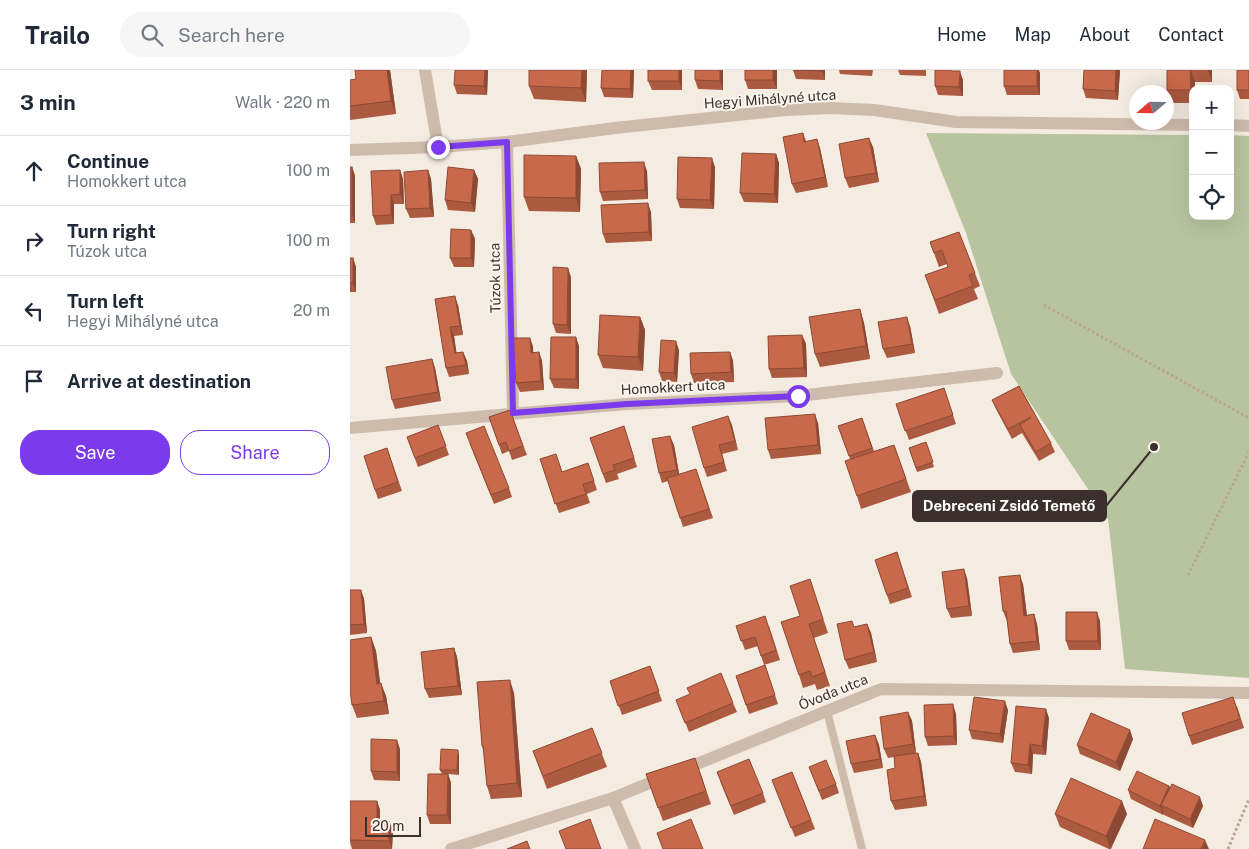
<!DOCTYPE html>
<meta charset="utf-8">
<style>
body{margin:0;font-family:"Public Sans",sans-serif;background:#f6f6f7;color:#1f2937}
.controls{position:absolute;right:15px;top:15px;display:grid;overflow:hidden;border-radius:10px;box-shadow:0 5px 20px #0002}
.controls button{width:45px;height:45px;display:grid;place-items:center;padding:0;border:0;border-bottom:1px solid #e0e1e3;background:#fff;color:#1f2937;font:25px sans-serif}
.compass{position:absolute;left:779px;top:15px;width:45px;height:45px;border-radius:50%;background:#fff;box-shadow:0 5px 20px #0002;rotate:250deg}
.scale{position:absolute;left:15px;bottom:12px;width:56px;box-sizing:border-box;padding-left:5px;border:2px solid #3b302b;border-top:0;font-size:14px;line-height:18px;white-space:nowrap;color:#3b302b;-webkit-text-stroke:4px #fbf5ee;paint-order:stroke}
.stop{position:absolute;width:15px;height:15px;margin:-11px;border:4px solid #7c3aed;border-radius:50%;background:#fff}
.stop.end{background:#7c3aed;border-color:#fff;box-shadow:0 1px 5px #0008}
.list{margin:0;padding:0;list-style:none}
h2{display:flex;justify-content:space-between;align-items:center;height:65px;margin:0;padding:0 20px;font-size:21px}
h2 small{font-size:16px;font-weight:400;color:#747a83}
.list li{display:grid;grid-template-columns:32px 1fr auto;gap:15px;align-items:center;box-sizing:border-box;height:70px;padding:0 20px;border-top:1px solid #e0e1e3}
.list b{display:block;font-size:19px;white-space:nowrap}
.list p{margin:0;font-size:16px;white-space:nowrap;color:#747a83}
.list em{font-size:16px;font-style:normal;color:#747a83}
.actions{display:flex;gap:10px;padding:15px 20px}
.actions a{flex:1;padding:11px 0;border:1px solid #7c3aed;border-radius:20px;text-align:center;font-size:18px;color:#7c3aed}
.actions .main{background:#7c3aed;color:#fff}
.icon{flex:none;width:28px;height:28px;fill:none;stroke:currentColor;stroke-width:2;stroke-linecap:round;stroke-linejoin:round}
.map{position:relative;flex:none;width:899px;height:779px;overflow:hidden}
header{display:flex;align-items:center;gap:30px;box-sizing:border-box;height:70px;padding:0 25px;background:#fff;border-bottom:1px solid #e0e1e3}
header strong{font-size:24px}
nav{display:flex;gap:28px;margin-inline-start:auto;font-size:18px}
.search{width:350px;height:45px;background:#f6f6f7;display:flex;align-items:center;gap:12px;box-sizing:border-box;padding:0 18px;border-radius:28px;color:#747a83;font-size:19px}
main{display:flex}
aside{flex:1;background:#fff}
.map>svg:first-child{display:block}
.green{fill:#b8c4a0}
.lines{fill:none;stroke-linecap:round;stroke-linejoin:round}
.path{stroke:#b9a596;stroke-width:3;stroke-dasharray:2.5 2.5;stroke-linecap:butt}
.service{stroke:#cdbbac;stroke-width:8}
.minor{stroke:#cdbbac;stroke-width:12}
.wall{fill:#ac5a40}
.shaded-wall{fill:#8c4a34}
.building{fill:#c8694b;stroke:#8c4a34}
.route{stroke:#7c3aed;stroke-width:6}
.labels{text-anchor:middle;stroke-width:4;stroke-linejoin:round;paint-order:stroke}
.street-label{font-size:14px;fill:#3b302b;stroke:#fbf5ee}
.leader{fill:none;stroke:#3b302b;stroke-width:2}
.callout-dot{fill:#3b302b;stroke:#fbf5ee;stroke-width:2}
.callout{fill:#3b302b;stroke:#3b302b;stroke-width:2}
.callout-label{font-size:15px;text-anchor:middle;font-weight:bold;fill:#fff}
</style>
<header>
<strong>Trailo</strong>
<div class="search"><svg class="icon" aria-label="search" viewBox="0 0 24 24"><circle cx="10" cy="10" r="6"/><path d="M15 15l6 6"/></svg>Search here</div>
<nav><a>Home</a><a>Map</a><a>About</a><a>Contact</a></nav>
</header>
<main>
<aside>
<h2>3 min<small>Walk · 220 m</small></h2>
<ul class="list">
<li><svg class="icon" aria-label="ahead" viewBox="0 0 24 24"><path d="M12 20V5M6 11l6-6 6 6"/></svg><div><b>Continue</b><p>Homokkert utca</p></div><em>100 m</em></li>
<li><svg class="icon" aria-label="right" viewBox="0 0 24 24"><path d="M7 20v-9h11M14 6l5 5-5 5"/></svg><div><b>Turn right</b><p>Túzok utca</p></div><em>100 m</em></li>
<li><svg class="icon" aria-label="left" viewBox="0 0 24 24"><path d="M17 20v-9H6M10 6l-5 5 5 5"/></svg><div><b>Turn left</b><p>Hegyi Mihályné utca</p></div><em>20 m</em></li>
<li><svg class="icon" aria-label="arrive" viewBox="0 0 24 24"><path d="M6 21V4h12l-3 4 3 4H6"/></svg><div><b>Arrive at destination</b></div></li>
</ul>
<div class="actions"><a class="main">Save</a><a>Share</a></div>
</aside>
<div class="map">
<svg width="899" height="779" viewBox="0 0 899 779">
<rect width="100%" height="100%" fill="#f4ebe1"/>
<path class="green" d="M 576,63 L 843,65 L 843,146 L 880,146 L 880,65 L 899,66 L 899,608 L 775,599 L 758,449 L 661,304 L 616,163 Z"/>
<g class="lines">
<g class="path">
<path d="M 694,235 L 899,348"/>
<path d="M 838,505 L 899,382"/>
<path d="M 878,779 L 899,729"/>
</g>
<path class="service" d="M 477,641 L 512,779"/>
<g class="minor">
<path d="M 75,0 L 88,77"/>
<path d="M 880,55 L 899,56"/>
<path d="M 157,72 L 163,343"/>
<path d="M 0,80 L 88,77 L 157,72 L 265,58 L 436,40 L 481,38 L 524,40 L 606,52 L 843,55"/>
<path d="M 0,358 L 277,334 L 448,326 L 647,303"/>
<path d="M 332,700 L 531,619 L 899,623"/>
<path d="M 263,728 L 285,779"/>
<path d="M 101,779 L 263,728 L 314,707"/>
</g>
</g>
<g class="wall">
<path d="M 40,0 L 46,44 L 0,50 L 0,10 L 6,9 Z"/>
<path d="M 138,0 L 137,25 L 107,24 L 104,15 Z"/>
<path d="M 179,0 L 237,0 L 236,32 L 184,29 L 179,16 Z"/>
<path d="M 284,0 L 283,28 L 254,27 L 251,18 Z"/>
<path d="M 332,0 L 332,20 L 302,20 L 298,11 Z"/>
<path d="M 373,0 L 373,20 L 348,19 L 345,10 Z"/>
<path d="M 395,0 L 427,0 L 427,19 L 398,19 L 395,10 Z"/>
<path d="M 443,0 L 475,0 L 475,10 L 446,9 Z"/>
<path d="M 489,0 L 523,0 L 522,6 L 490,4 Z"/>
<path d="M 548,0 L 576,0 L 576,6 L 550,5 Z"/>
<path d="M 734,0 L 770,0 L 768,30 L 736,28 L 733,19 Z"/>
<path d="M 817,0 L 862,0 L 862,12 L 845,12 L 843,19 L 843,33 L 822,33 L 817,20 Z"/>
<path d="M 899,0 L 899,29 L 890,29 L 887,20 Z"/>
<path d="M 605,1 L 613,10 L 613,26 L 588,25 L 585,16 Z"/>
<path d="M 690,3 L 690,25 L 657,25 L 654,16 Z"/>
<path d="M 453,63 L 456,71 L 470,78 L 478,117 L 446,123 L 442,114 Z"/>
<path d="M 523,77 L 529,112 L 499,118 L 495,108 Z"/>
<path d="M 426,84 L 429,93 L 428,133 L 394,132 L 390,123 Z"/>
<path d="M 226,86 L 231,99 L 230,142 L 179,141 L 174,127 Z"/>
<path d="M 0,97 L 2,97 L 5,106 L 5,153 L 0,153 Z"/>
<path d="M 365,97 L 364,139 L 330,138 L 327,129 Z"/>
<path d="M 50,100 L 53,109 L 54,134 L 44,134 L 44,154 L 26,155 L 23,146 Z"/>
<path d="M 78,100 L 81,109 L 84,147 L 60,148 L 56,139 Z"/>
<path d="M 124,100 L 128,109 L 125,142 L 98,140 L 95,130 Z"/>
<path d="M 297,101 L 298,129 L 253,131 L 250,122 Z"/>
<path d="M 301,142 L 302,171 L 256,173 L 253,164 Z"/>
<path d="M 121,160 L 125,169 L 124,197 L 104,197 L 100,188 Z"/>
<path d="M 609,162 L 630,216 L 624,219 L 628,229 L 589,244 L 575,205 L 598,197 L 597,194 L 589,197 L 580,172 Z"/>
<path d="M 0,188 L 3,188 L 6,197 L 6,222 L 0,222 Z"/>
<path d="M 221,207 L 221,264 L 206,263 L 203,254 Z"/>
<path d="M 85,229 L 108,235 L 113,265 L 104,266 L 106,283 L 113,282 L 117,291 L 119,304 L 99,307 L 96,298 Z"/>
<path d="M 510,239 L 514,253 L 520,289 L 470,297 L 465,284 Z"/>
<path d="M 290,247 L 295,260 L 293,301 L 253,298 L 248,285 Z"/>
<path d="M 560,256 L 565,283 L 537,288 L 533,279 Z"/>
<path d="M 452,265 L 456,274 L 457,307 L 422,308 L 419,299 Z"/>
<path d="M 180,268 L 183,277 L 183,283 L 189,282 L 192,291 L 194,320 L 170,322 L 166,313 Z"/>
<path d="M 229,276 L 229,319 L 204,318 L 200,309 Z"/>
<path d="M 329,280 L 327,312 L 312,311 L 309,302 Z"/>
<path d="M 380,282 L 383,291 L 384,312 L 344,313 L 341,304 Z"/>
<path d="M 82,289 L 85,298 L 91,331 L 45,339 L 42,330 Z"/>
<path d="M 669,316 L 701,373 L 705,382 L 689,391 L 672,363 L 662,369 L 646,339 L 642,330 Z"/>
<path d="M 594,318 L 606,354 L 559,370 L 546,334 Z"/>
<path d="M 160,340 L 177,385 L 162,390 L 159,381 L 152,384 L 139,347 Z"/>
<path d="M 378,346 L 388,380 L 372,384 L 377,401 L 357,407 L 354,398 Z"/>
<path d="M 512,348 L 524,381 L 544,375 L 561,422 L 511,439 L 507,426 L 500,389 L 488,356 Z"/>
<path d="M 468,353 L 471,384 L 421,389 L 418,380 Z"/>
<path d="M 88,355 L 99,385 L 68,397 L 57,367 Z"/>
<path d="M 274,356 L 287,397 L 267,404 L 269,409 L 256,413 L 240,368 Z"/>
<path d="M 119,372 L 159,418 L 162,427 L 144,434 Z"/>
<path d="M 576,372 L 584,397 L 567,402 L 559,378 Z"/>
<path d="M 324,375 L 329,404 L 346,399 L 363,448 L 333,457 L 318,411 L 312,413 L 309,403 Z"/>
<path d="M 37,378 L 52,421 L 28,429 L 25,420 Z"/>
<path d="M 190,389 L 213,402 L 238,393 L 247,420 L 237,424 L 240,433 L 209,443 Z"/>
<path d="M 547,482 L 562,527 L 540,534 L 525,490 Z"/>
<path d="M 617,508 L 622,546 L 601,548 L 597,539 Z"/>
<path d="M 460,509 L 478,563 L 464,568 L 480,616 L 467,620 L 465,614 L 453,618 L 449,605 L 450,546 Z"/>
<path d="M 673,514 L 677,545 L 684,544 L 687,554 L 690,580 L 663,583 L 660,574 L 657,550 L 657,551 L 653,541 Z"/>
<path d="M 0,520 L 11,520 L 14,529 L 17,563 L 0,565 Z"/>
<path d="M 750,551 L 751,580 L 719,580 L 716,571 Z"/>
<path d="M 517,554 L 521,563 L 527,592 L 499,599 L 495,590 L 504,557 Z"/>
<path d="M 386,556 L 419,556 L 430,590 L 414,595 L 408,576 L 395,580 Z"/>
<path d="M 21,567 L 26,581 L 30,613 L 36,626 L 39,644 L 7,648 L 2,635 Z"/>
<path d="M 104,578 L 107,587 L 112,625 L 79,628 L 75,619 Z"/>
<path d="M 415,595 L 428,634 L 399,644 L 386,606 Z"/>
<path d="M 300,596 L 312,631 L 272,645 L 260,611 Z"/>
<path d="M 164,623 L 172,727 L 141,729 L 137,716 L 134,682 L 132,676 Z"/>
<path d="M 326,630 L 383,633 L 387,642 L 339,662 Z"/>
<path d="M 887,636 L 894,658 L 842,675 L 839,666 Z"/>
<path d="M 658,640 L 653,673 L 622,669 L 619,660 Z"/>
<path d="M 558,642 L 562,651 L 566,683 L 568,683 L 571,692 L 577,736 L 545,740 L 541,731 L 545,698 L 544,687 L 538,688 L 534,679 Z"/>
<path d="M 606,644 L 607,675 L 578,676 L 575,667 Z"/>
<path d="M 699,648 L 696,685 L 683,684 L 682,704 L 665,702 L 661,693 Z"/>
<path d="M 242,658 L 257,697 L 197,719 L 183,681 Z"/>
<path d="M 525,665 L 529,675 L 533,698 L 504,703 L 501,694 Z"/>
<path d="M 783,669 L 770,701 L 730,684 L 727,675 Z"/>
<path d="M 50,679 L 50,711 L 24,710 L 21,701 Z"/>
<path d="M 109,684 L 109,705 L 98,704 L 101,713 L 101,754 L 80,754 L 77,745 L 92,704 L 90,700 Z"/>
<path d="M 345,688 L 361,734 L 313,751 L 296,704 Z"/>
<path d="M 459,697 L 486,714 L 489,723 L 472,730 Z"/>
<path d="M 442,702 L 465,759 L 445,767 L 422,710 Z"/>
<path d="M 370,711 L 413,723 L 416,732 L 384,745 Z"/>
<path d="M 819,716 L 820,718 L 853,736 L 843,758 L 814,745 L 814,743 L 813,745 L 781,729 L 778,720 Z"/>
<path d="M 0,731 L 27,731 L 30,740 L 30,751 L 39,751 L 43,760 L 42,779 L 2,779 L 0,772 Z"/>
<path d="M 705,744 L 777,744 L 761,779 L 759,779 L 710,757 Z"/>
</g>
<g class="shaded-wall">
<path d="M 37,0 L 40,0 L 46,44 L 41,31 Z"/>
<path d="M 135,0 L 138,0 L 137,25 L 134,16 Z"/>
<path d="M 232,0 L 237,0 L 236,32 L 231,18 Z"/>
<path d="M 281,0 L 284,0 L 283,28 L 280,19 Z"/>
<path d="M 329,0 L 332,0 L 332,20 L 329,11 Z"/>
<path d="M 370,0 L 373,0 L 373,20 L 370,11 Z"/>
<path d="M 423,0 L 427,0 L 427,19 L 423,10 Z"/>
<path d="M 472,0 L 475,0 L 475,10 L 472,1 Z"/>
<path d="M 687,0 L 689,0 L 690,3 L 690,25 L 687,16 Z"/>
<path d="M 766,0 L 770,0 L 768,30 L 765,21 Z"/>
<path d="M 841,0 L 845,12 L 845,19 L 843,19 L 843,25 L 841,20 Z"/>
<path d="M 858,0 L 862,0 L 862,12 Z"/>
<path d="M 610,1 L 613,10 L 613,26 L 609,17 Z"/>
<path d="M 519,68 L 523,77 L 529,112 L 526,103 Z"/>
<path d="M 467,69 L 470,78 L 478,117 L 475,107 Z"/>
<path d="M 426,84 L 429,93 L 428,133 L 424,124 Z"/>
<path d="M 226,86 L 231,99 L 230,142 L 226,128 Z"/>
<path d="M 362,88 L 365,97 L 364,139 L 360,130 Z"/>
<path d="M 294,92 L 297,101 L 298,129 L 295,120 Z"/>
<path d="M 2,97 L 5,106 L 5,153 L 2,144 Z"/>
<path d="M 50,100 L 53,109 L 54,134 L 50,124 Z"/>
<path d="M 78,100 L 81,109 L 84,147 L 80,138 Z"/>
<path d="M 124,100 L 128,109 L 125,142 L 121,133 Z"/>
<path d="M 41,125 L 44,134 L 44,154 L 41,145 Z"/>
<path d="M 298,133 L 301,142 L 302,171 L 299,162 Z"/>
<path d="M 121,160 L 125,169 L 124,197 L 121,188 Z"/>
<path d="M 3,188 L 6,197 L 6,222 L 3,213 Z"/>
<path d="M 218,198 L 221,207 L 221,264 L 217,255 Z"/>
<path d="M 105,226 L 108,235 L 113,265 L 110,256 Z"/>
<path d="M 510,239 L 514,253 L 520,289 L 516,276 Z"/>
<path d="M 290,247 L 295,260 L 293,301 L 288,287 Z"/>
<path d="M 557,247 L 560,256 L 565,283 L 562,274 Z"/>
<path d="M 100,257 L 104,266 L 108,292 L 105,283 Z"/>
<path d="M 452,265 L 456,274 L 457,307 L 454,298 Z"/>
<path d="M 226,267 L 229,276 L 229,319 L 226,309 Z"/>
<path d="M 180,268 L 183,277 L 184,292 L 181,283 Z"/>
<path d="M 326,271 L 329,280 L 327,312 L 324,303 Z"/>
<path d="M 113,282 L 117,291 L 119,304 L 116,295 Z"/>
<path d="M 189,282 L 192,291 L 194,320 L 191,311 Z"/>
<path d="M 380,282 L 383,291 L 384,312 L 381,302 Z"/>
<path d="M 82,289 L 85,298 L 91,331 L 88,322 Z"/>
<path d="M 465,344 L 468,353 L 471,384 L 468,375 Z"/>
<path d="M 378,346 L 382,355 L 388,380 L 385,371 Z"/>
<path d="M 320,366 L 324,375 L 330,409 L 327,400 Z"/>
<path d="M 614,499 L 617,508 L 622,546 L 619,536 Z"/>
<path d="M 670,505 L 673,514 L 678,555 L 674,546 Z"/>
<path d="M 11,520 L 14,529 L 17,563 L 14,554 Z"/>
<path d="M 747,542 L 750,551 L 751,580 L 748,571 Z"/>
<path d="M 684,544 L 687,554 L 690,580 L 687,571 Z"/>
<path d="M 517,554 L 521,563 L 527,592 L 524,582 Z"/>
<path d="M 21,567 L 26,581 L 32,627 L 27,614 Z"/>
<path d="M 104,578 L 107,587 L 112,625 L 108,616 Z"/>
<path d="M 160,610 L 164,623 L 172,727 L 167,713 Z"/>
<path d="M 31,613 L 36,626 L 39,644 L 34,631 Z"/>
<path d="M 655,631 L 658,640 L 653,673 L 650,664 Z"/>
<path d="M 603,634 L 606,644 L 607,675 L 604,666 Z"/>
<path d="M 696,639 L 699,648 L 696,685 L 692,676 Z"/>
<path d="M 558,642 L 562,651 L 566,683 L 563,674 Z"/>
<path d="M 780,660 L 783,669 L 770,701 L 766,692 Z"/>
<path d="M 525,665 L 529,675 L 533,698 L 530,689 Z"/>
<path d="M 47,670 L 50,679 L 50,711 L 47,702 Z"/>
<path d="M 680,674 L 683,684 L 682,704 L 678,695 Z"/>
<path d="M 108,680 L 109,684 L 109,705 L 107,700 Z"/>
<path d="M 568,683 L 571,692 L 577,736 L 574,726 Z"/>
<path d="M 98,704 L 101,713 L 101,754 L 97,745 Z"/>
<path d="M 819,716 L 822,725 L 811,735 L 814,743 L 813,745 L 810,736 Z"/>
<path d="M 850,727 L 853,736 L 843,758 L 840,749 Z"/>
<path d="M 27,731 L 30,740 L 30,760 L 27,751 Z"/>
<path d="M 772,731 L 777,744 L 760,779 L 756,766 Z"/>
<path d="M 39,751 L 43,760 L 42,779 L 39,771 Z"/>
<path d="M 855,770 L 859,779 L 851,779 Z"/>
</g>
<g class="building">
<path d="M 5,0 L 37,0 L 41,31 L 0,36 L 0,10 L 6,9 Z"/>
<path d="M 105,0 L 135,0 L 134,16 L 104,15 Z"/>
<path d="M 179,0 L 232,0 L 231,18 L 179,16 Z"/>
<path d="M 252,0 L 281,0 L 280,19 L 251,18 Z"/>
<rect x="298" y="0" width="31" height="11"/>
<path d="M 345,0 L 370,0 L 370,11 L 345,10 Z"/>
<rect x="395" y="0" width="28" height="10"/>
<path d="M 443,0 L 472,0 L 472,1 Z"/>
<path d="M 585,0 L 601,0 L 601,1 L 610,1 L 609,17 L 585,16 Z"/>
<rect x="654" y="0" width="33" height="16"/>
<path d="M 734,0 L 766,0 L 765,21 L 733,19 Z"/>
<path d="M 817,0 L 840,0 L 841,20 L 817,20 Z"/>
<rect x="887" y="0" width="12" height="20"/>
<path d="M 453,63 L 454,72 L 467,69 L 475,107 L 442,114 L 433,67 Z"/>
<path d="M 519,68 L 526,103 L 495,108 L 489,74 Z"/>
<path d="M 392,83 L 426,84 L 424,124 L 390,123 Z"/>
<path d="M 174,85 L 226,86 L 226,128 L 174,127 Z"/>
<path d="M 328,87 L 362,88 L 360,130 L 327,129 Z"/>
<path d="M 294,92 L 295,120 L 250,122 L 249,93 Z"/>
<rect x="0" y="97" width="2" height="47"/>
<path d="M 98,97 L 124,100 L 121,133 L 95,130 Z"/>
<path d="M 50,100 L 50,124 L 41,125 L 41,145 L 23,146 L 21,101 Z"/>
<path d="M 78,100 L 80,138 L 56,139 L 54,102 Z"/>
<path d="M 298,133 L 299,162 L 253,164 L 251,135 Z"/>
<path d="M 101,159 L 121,160 L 121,188 L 100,188 Z"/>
<path d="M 609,162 L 625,203 L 619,205 L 623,216 L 585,230 L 575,205 L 598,197 L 592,180 L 584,183 L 580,172 Z"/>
<rect x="0" y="188" width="3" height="25"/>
<path d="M 203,197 L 218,198 L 217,255 L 203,254 Z"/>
<path d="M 105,226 L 110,256 L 100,257 L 105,283 L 113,282 L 116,295 L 96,298 L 85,229 Z"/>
<path d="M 510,239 L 516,276 L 465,284 L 459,247 Z"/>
<path d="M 250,245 L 290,247 L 288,287 L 248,285 Z"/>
<path d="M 557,247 L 562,274 L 533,279 L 528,252 Z"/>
<path d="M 452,265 L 454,298 L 419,299 L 418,266 Z"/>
<path d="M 201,267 L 226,267 L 226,309 L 200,309 Z"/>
<path d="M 163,268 L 180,268 L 181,283 L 189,282 L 191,311 L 166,313 Z"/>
<path d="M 311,270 L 326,271 L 324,303 L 309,302 Z"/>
<path d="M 380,282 L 381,302 L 341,304 L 340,283 Z"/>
<path d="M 82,289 L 88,322 L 42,330 L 36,297 Z"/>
<path d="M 669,316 L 701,373 L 686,382 L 670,355 L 681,347 L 658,359 L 642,330 Z"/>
<path d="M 594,318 L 603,345 L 555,361 L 546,334 Z"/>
<path d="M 160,340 L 173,376 L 159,381 L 156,372 L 149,375 L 139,347 Z"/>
<path d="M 465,344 L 468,375 L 418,380 L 415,348 Z"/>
<path d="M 378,346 L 385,371 L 369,375 L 374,392 L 354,398 L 342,357 Z"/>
<path d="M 512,348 L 522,378 L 499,386 L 488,356 Z"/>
<path d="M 88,355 L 96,376 L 65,388 L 57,367 Z"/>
<path d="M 134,356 L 159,418 L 141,425 L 116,363 Z"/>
<path d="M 274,356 L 284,388 L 263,395 L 265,400 L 253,404 L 240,368 Z"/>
<path d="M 320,366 L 327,400 L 309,403 L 302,369 Z"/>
<path d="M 576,372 L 583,392 L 566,398 L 559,378 Z"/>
<path d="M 544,375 L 556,409 L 507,426 L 495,391 Z"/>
<path d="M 37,378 L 48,412 L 25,420 L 14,386 Z"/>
<path d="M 206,384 L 212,402 L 238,393 L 244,411 L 233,414 L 236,424 L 205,434 L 190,389 Z"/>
<path d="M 346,399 L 359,439 L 330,448 L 317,408 Z"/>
<path d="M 547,482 L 558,518 L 537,525 L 525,490 Z"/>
<path d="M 614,499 L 619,536 L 597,539 L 592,502 Z"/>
<path d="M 670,505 L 674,546 L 684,544 L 687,571 L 660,574 L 656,541 L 653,541 L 649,507 Z"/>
<path d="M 460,509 L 473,549 L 459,554 L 475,602 L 462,607 L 460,601 L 449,605 L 431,552 L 450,546 L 440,516 Z"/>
<path d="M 0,520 L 11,520 L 14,554 L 0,555 Z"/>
<path d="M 716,542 L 747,542 L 748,571 L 716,571 Z"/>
<path d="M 415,546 L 426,580 L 411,586 L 405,567 L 391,571 L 386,556 Z"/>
<path d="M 502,551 L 504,557 L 517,554 L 524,582 L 495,590 L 487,554 Z"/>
<path d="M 21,567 L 27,614 L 31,613 L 34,631 L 2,635 L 0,619 L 0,570 Z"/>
<path d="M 104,578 L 108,616 L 75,619 L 71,582 Z"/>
<path d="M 415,595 L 425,625 L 396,635 L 386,606 Z"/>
<path d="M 300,596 L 309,621 L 268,636 L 260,611 Z"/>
<path d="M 371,603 L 383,633 L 335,653 L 326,630 L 340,624 L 337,618 Z"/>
<path d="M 160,610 L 167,713 L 137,716 L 133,676 L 132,676 L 127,612 Z"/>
<path d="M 624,627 L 655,631 L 650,664 L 619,660 Z"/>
<path d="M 883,627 L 890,649 L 839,666 L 832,643 Z"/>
<path d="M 603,634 L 604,666 L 575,667 L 574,635 Z"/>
<path d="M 666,636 L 696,639 L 692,676 L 680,674 L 678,695 L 661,693 Z"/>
<path d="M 558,642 L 563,674 L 534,679 L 530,647 Z"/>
<path d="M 741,643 L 780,660 L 766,692 L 727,675 Z"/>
<path d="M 242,658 L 252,683 L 193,706 L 183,681 Z"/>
<path d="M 525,665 L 530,689 L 501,694 L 496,671 Z"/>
<path d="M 21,669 L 47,670 L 47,702 L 21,701 Z"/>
<path d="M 91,679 L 108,680 L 107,700 L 90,700 Z"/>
<path d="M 568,683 L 574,726 L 541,731 L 537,700 L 545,698 L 544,686 Z"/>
<path d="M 345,688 L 356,721 L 308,738 L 296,704 Z"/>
<path d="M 399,689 L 413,723 L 381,736 L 367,702 Z"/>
<path d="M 476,690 L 486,714 L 469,721 L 459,697 Z"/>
<path d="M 787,701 L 819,716 L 810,736 L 778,720 Z"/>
<path d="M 442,702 L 461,750 L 441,758 L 422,710 Z"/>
<path d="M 78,704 L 98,704 L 97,745 L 77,745 Z"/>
<path d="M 721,708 L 772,731 L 756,766 L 705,744 Z"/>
<path d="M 822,714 L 850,727 L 840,749 L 811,735 Z"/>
<path d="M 0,731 L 27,731 L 27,751 L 39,751 L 39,771 L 0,770 Z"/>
<path d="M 240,749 L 251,779 L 216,779 L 209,761 Z"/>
<path d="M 341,749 L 353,779 L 313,779 L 307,763 Z"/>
<path d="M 805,749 L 855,770 L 851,779 L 793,779 Z"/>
<path d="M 177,771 L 180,779 L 157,779 Z"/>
</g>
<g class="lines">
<path class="route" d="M 88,77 L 157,72 L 163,343 L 277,334 L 448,326"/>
</g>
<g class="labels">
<g class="street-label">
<text transform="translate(420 29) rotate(-4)" y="5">Hegyi Mihályné utca</text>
<text transform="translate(145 208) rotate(-91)" y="5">Túzok utca</text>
<text transform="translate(323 317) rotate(-3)" y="5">Homokkert utca</text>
<text transform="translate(483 622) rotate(-22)" y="5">Óvoda utca</text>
</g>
</g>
<path class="leader" d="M804 377L756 436"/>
<circle class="callout-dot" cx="804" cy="377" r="5"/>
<rect class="callout" x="563" y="421" width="193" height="30" rx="5"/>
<g class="callout-label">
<text x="659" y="441">Debreceni Zsidó Temető</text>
</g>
</svg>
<div class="controls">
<button>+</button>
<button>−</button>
<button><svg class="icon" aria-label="locate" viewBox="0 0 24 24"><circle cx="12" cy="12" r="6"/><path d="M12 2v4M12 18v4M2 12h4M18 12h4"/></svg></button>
</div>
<svg class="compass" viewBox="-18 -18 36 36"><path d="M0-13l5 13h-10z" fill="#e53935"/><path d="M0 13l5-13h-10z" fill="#747a83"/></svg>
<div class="scale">20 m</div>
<div class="stop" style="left:448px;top:326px"></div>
<div class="stop end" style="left:88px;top:77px"></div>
</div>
</main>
